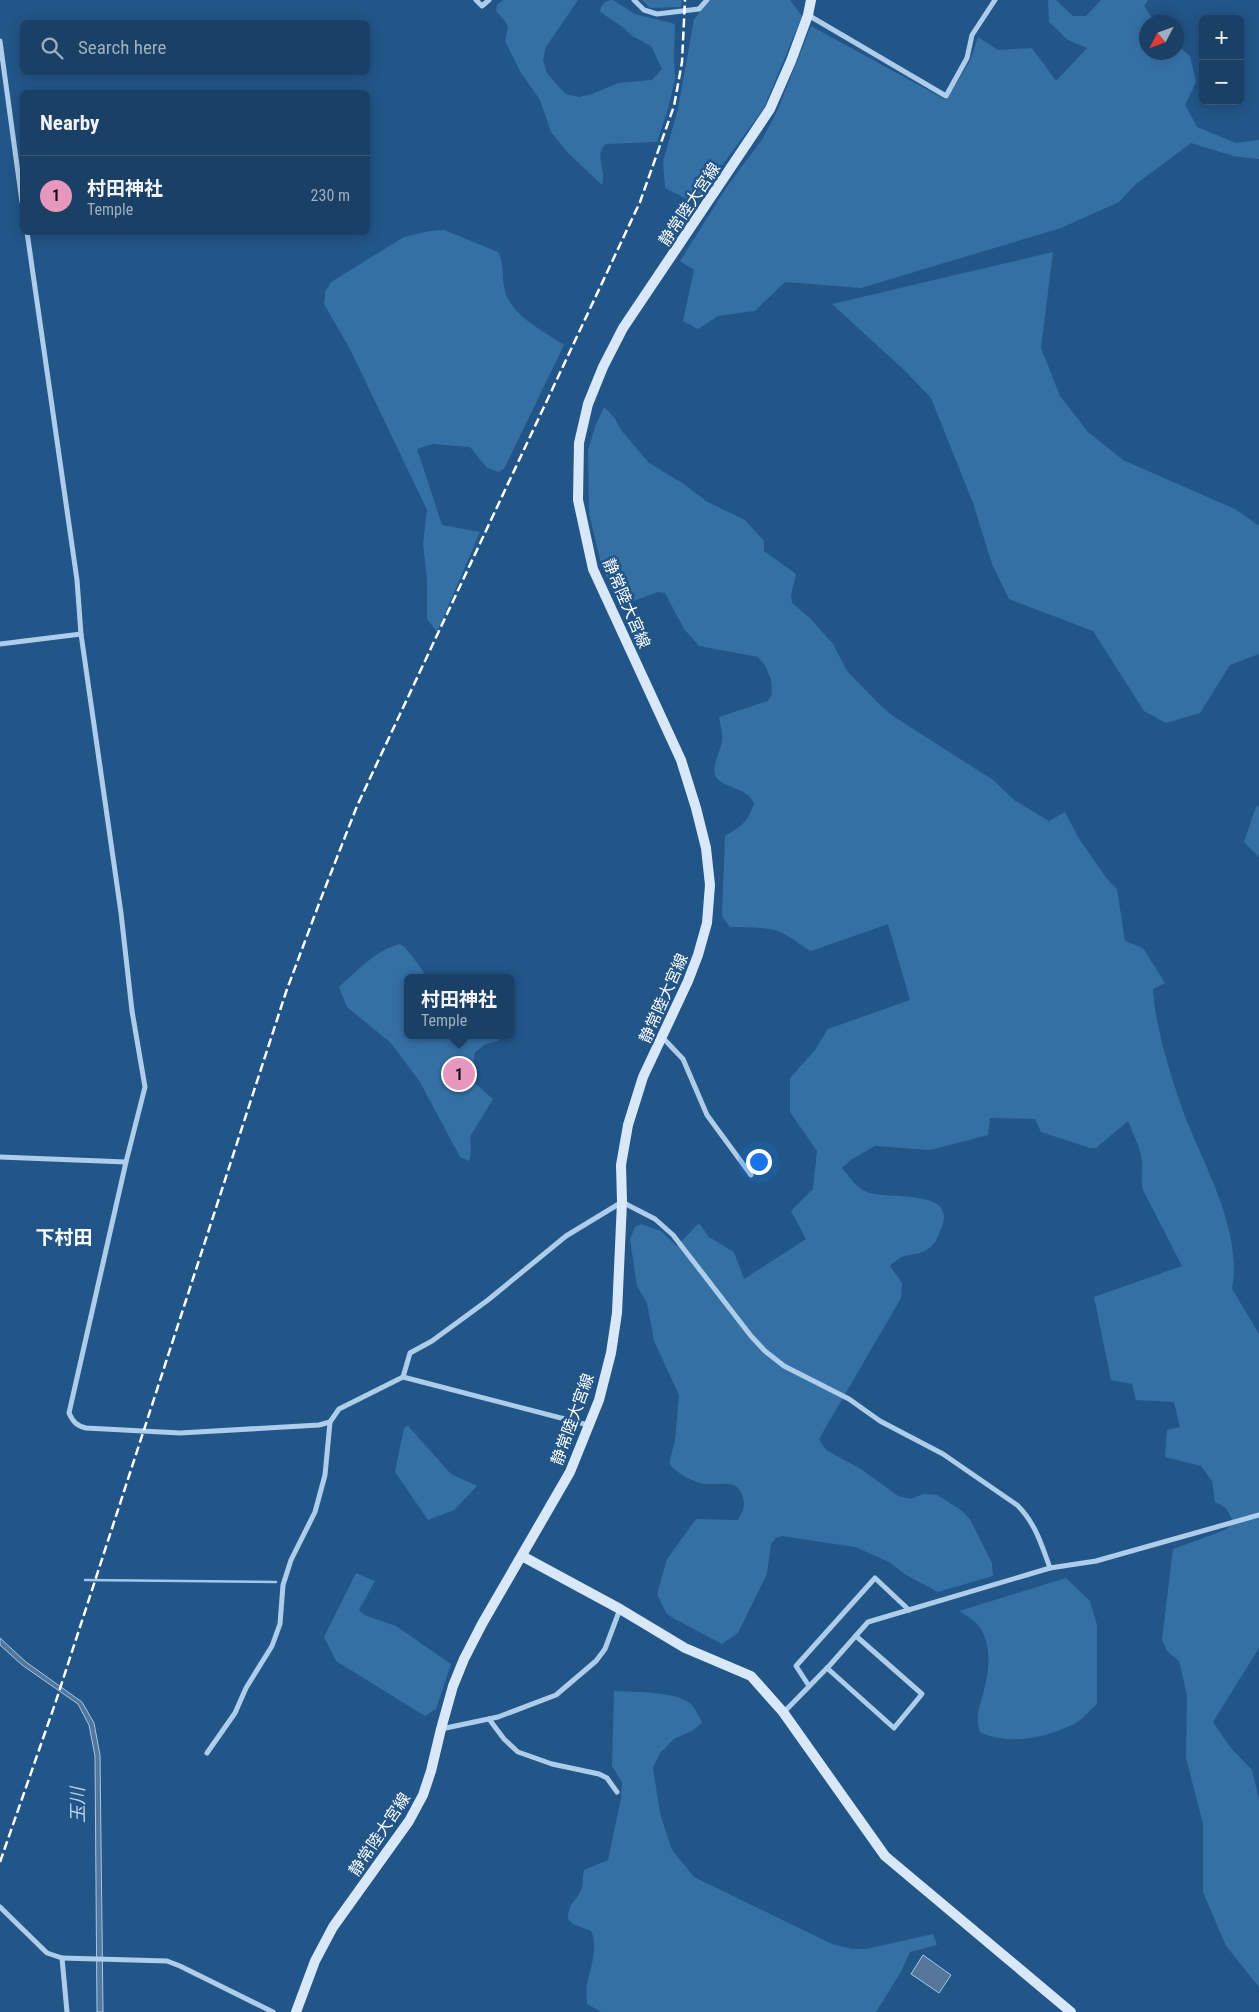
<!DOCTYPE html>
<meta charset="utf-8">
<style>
body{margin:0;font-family:"Roboto Condensed","Noto Sans JP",sans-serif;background:#23476c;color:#f1f3f6}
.controls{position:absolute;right:15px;top:15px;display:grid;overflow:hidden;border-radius:8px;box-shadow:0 2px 12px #0003}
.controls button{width:45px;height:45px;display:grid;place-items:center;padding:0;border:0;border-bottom:1px solid #38597a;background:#1a4066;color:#f1f3f6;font:25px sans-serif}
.compass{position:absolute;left:1139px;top:15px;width:45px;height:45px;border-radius:50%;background:#1a4066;box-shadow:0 2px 12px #0003;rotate:229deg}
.you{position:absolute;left:758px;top:1161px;width:18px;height:18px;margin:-12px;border:4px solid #fff;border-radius:50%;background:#1a73e8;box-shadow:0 0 0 8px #1a73e833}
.badge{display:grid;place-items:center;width:32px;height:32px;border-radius:50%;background:#e797bd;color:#111;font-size:16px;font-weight:700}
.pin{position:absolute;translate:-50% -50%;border:2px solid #fff;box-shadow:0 1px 5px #0006}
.popup{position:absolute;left:404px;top:974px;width:110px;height:65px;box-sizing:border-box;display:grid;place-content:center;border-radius:8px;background:#1a4066;filter:drop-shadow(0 1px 4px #0005);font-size:16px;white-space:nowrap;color:#9fafbf}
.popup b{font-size:19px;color:#f1f3f6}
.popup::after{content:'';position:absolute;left:50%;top:100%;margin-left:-10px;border:10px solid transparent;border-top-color:#1a4066}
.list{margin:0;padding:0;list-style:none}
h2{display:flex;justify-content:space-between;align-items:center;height:65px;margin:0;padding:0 20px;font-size:21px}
h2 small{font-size:16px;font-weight:400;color:#9fafbf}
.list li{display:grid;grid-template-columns:32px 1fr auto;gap:15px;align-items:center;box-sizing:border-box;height:80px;padding:0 20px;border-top:1px solid #38597a}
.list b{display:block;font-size:19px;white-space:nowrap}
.list p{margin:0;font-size:16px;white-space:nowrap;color:#9fafbf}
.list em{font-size:16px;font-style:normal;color:#9fafbf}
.icon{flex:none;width:28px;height:28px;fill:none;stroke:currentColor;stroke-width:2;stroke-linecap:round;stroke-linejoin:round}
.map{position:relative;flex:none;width:1259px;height:2012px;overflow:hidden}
.search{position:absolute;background:#1a4066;box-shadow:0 2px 12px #0003;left:20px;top:20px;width:350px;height:55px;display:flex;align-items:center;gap:12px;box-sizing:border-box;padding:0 18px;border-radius:8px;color:#9fafbf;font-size:19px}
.panel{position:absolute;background:#1a4066;box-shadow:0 2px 12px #0003;left:20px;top:90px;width:350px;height:145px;border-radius:8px}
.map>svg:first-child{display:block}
.green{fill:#3570a5}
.water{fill:#54779b;stroke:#a1c8eb}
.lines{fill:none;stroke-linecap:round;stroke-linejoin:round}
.stream{stroke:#a1c8eb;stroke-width:2.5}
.street{stroke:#adcdea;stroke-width:5}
.secondary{stroke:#d8e8f8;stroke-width:10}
.rail{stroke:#fff;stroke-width:2.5;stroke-dasharray:9 4;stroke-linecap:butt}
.labels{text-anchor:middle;stroke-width:5;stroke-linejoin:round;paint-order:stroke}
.street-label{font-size:16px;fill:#fff;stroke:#258}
.water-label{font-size:18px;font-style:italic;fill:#b8d6f1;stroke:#258}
.quarter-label{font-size:19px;font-weight:bold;fill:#fff;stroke:#258}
</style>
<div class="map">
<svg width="1259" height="2012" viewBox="0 0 1259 2012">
<rect width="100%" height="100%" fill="#258"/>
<g class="green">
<path d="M 503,0 L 578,0 L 546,47 L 543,60 L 547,73 L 560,88 L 566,94 L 579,97 L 592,94 L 618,83 L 652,80 L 662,69 L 651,46 L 632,36 L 623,27 L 600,12 C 601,5 604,0 613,0 L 635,14 L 675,24 L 674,58 L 675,79 L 668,109 L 657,142 L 606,144 C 593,156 607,170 602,185 L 568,153 L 551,132 L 540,100 L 521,73 L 505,41 L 508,27 L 505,21 L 496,11 L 497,5 Z"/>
<path d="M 642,0 L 682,0 L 681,7 L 650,8 Z"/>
<path d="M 710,0 L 790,0 L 802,16 L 764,108 L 695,203 L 665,188 L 663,162 L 678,109 L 694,19 Z"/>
<path d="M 1048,0 L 1056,0 L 1073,16 L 1086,16 L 1101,0 L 1148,0 L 1144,6 L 1153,19 L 1150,22 L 1146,22 L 1146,52 L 1176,52 L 1177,45 L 1190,56 L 1196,82 L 1185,105 L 1197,127 L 1236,143 L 1259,140 L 1259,159 L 1233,156 L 1191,143 L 1136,184 L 1119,202 L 1061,228 L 861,288 L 785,282 L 755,311 L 718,316 L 698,329 L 683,321 L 694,270 L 680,261 L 726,188 L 763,138 L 778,109 L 811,26 L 946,100 L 970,61 L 978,37 L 998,50 L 1032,48 L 1056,81 L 1087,48 L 1068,40 L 1049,22 Z"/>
<path d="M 444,230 L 498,252 C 504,263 502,275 504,287 C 509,315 542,330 564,345 L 504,469 L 498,472 L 486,467 L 470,447 L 433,444 L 417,449 L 442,525 L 480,532 L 437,632 L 427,619 L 427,579 L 423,544 L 427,510 L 350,349 L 324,304 L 325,292 L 331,282 L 404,237 L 430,231 Z"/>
<path d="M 1053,252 L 1041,348 L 1060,396 L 1088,432 L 1123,460 L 1237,510 L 1259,526 L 1259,654 L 1230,665 L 1200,713 L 1166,723 L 1144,711 L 1093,631 L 1009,599 L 992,564 L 973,503 L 931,398 L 904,370 L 832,304 Z"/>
<path d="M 604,407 L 614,417 L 621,430 L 649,463 L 684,484 L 706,501 L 745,520 L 764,541 L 764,551 L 796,574 L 791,595 L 792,603 L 810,618 L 833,644 L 847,671 L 881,706 L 893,716 L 993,780 L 1014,800 L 1049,821 L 1065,812 L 1078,837 L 1107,879 L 1117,889 L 1125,941 L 1143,948 L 1165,983 L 1153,989 C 1155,1029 1175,1091 1190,1129 C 1210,1176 1242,1236 1232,1289 L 1259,1334 L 1259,1648 L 1213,1722 L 1230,1747 L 1252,1770 L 1259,1799 L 1259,1987 L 1226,1946 L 1203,1892 L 1203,1824 L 1186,1758 L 1187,1695 L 1179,1661 L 1167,1651 L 1162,1639 L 1173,1549 L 1225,1530 L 1230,1526 L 1232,1519 L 1226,1508 L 1215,1502 L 1212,1481 L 1201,1466 L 1165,1457 L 1167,1430 L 1180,1427 L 1174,1402 L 1136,1400 L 1132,1384 L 1111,1380 L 1094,1297 L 1182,1266 L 1143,1190 C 1140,1180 1143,1172 1142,1162 C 1141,1148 1133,1134 1128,1121 L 1096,1148 L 1090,1148 L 1041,1132 L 1035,1119 L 990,1118 L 988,1135 L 930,1150 L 875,1146 L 852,1159 L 842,1168 C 849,1176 856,1188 867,1192 C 885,1200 957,1188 942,1226 C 939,1234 936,1244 928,1249 C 914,1258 906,1250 890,1266 L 902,1283 L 901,1298 L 819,1439 L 826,1450 L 861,1469 L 898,1496 L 911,1499 L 923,1494 L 937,1495 L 961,1510 L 970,1519 L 992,1563 L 993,1576 L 938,1592 L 906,1575 L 889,1562 L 855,1547 L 782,1536 L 776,1538 L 771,1544 L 767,1574 L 738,1633 L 722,1644 L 673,1618 L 666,1613 L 657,1594 L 667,1559 L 696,1519 L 738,1520 C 743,1511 746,1506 742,1495 C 736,1476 714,1488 700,1483 C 688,1479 679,1474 670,1465 L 670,1459 L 675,1441 L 679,1395 L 654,1341 L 647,1303 L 637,1286 L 630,1239 L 635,1227 L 641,1224 L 661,1231 L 677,1246 L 699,1223 L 709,1237 L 734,1252 L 744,1279 L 806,1239 L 791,1211 L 813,1189 L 817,1151 L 790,1112 L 790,1078 L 815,1050 L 828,1029 L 910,1000 L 888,924 L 811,951 C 798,944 785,931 770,929 C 757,927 743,927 730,927 L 722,916 L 725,836 C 742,826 748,822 754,803 C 747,787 719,787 715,775 C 712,765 721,750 722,741 C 723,733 720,725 719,717 L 768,701 L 772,694 L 771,680 L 766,667 L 758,657 L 699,646 L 684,629 L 665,593 L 658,592 L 620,606 L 601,564 L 589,513 L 588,450 L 596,424 Z"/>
<path d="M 1259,805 L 1259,857 L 1244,842 L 1256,807 Z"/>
<path d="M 400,944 C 408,948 421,969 428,978 L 408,978 L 408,1035 L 503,1035 L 498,1041 L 486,1044 L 475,1052 L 471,1080 L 493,1099 L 471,1135 C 469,1144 473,1152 469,1161 L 460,1157 L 420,1082 L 391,1043 L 347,1007 L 339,987 C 357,971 376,950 400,944 Z"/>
<path d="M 408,1426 L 451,1474 L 477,1486 L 454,1510 L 428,1520 L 395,1472 L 403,1433 L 405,1427 Z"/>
<path d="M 356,1573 L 375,1581 L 359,1610 L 364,1615 L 396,1626 L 451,1664 L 436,1709 L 425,1716 L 336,1661 L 324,1637 Z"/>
<path d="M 1066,1578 L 1090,1601 L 1097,1625 L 1097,1704 C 1090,1710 1082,1720 1074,1724 C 1046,1738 1009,1746 980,1732 C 975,1719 979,1707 983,1694 C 989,1673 993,1643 978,1625 C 974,1620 965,1615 959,1611 Z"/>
<path d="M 614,1691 C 633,1692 679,1691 692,1705 C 696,1710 699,1717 702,1723 L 692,1731 L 674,1739 L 660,1753 L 653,1768 L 660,1813 L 672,1850 L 694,1877 L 832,1944 L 852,1949 L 866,1949 L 933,1934 L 937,1945 L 910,1952 L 901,1972 L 876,2012 L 601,2012 L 587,2004 C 587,1998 586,1991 587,1985 C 590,1967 599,1948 591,1931 L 573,1924 L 568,1919 C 569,1900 575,1904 581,1890 C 584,1885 582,1877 584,1870 L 608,1860 L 621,1798 L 622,1782 L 612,1766 Z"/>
</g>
<g class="water">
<path d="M 0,1638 L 26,1662 L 82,1702 L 94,1723 L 100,1755 L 103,2012 L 97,2012 L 95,1756 L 89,1725 L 78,1704 L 22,1665 L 0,1645 Z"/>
<path d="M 923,1955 L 951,1975 L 939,1993 L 911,1974 Z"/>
</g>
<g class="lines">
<path class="stream" d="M 85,1580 L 276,1582"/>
<g class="street">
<path d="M 476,0 L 482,6 L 489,0"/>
<path d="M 634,0 L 644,10 L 657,14 L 699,9 L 707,0"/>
<path d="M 808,15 L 946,96 L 967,58 L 972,35 L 995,0"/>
<path d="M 0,41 L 22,202"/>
<path d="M 27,232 L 77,580 L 81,634 L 121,913 L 132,1011 L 145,1087 L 126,1162 L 69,1413 C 73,1422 77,1426 86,1428 L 180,1433 L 319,1425 L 330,1422"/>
<path d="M 0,644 L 81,634"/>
<path d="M 663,1038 L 683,1059 L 707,1115 L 751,1175"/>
<path d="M 0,1157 L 126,1162"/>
<path d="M 403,1377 L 410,1353 L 432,1341 L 488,1300 L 566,1236 L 622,1202 L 655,1219 L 673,1235 L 751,1336 L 765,1351 L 784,1366 L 849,1399 L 880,1421 L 943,1454 L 1017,1505 C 1035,1522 1042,1546 1050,1568"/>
<path d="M 827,1668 L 894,1728 L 922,1694 L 856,1636"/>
<path d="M 809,1686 L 796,1666 L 875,1578 L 909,1610"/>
<path d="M 784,1712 L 830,1665 L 868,1622 L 1050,1568 L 1096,1561 L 1259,1515"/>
<path d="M 489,1719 L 504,1739 L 518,1752 L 552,1764 L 599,1774 L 607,1778 L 617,1792"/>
<path d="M 441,1729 L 498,1717 L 556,1695 L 596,1661 L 605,1649 L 620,1609"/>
<path d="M 207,1753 L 235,1713 L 246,1688 L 272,1646 L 280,1624 L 283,1585 L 291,1560 L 315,1512 L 325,1475 L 330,1422 L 339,1409 L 403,1377 L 588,1425"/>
<path d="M 0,1907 L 47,1953 L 62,1958 L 167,1961 L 180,1966 L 273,2012"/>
<path d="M 62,1958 L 67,2012"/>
</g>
<g class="secondary">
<path d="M 522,1556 L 620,1609 L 685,1648 L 751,1676 L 783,1712 L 885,1856 L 1071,2012"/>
<path d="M 296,2012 L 315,1961 L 333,1927 L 409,1821 L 423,1795 L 431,1771 L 441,1729 L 453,1686 L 464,1659 L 482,1624 L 570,1472 L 599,1400 L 611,1353 L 617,1313 L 622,1202 L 621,1165 L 628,1125 L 643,1077 L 688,981 L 698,955 L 707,923 L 710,885 L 706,848 L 696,808 L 681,760 L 593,569 L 578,500 L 579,443 L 588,404 L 603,367 L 623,328 L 770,109 L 791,61 L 808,15 L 811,0"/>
</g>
<path class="rail" d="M 0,1862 L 55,1704 L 286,992 L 320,901 L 357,806 L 640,202 L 674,106 L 682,62 L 685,0"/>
</g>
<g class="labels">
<g class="street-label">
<text transform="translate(689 204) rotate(-56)" y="6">静常陸大宮線</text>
<text transform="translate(627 603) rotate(67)" y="6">静常陸大宮線</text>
<text transform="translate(663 998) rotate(-66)" y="6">静常陸大宮線</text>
<text transform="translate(572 1419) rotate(-70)" y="6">静常陸大宮線</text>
<text transform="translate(379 1834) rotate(-56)" y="6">静常陸大宮線</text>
</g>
<g class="water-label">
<text transform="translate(78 1805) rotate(-91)" y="6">玉川</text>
</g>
<g class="quarter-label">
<text x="64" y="1244">下村田</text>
</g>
</g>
</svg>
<div class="controls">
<button>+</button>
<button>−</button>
</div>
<svg class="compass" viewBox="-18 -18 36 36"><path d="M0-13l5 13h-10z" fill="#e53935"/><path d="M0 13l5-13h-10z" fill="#9fafbf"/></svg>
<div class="you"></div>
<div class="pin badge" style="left:459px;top:1074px">1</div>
<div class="popup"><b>村田神社</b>Temple</div>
<div class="search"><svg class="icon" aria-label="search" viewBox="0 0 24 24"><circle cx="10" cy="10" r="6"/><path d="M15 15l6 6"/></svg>Search here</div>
<section class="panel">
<h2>Nearby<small></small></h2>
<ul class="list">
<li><span class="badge">1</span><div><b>村田神社</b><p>Temple</p></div><em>230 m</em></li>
</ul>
</section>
</div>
